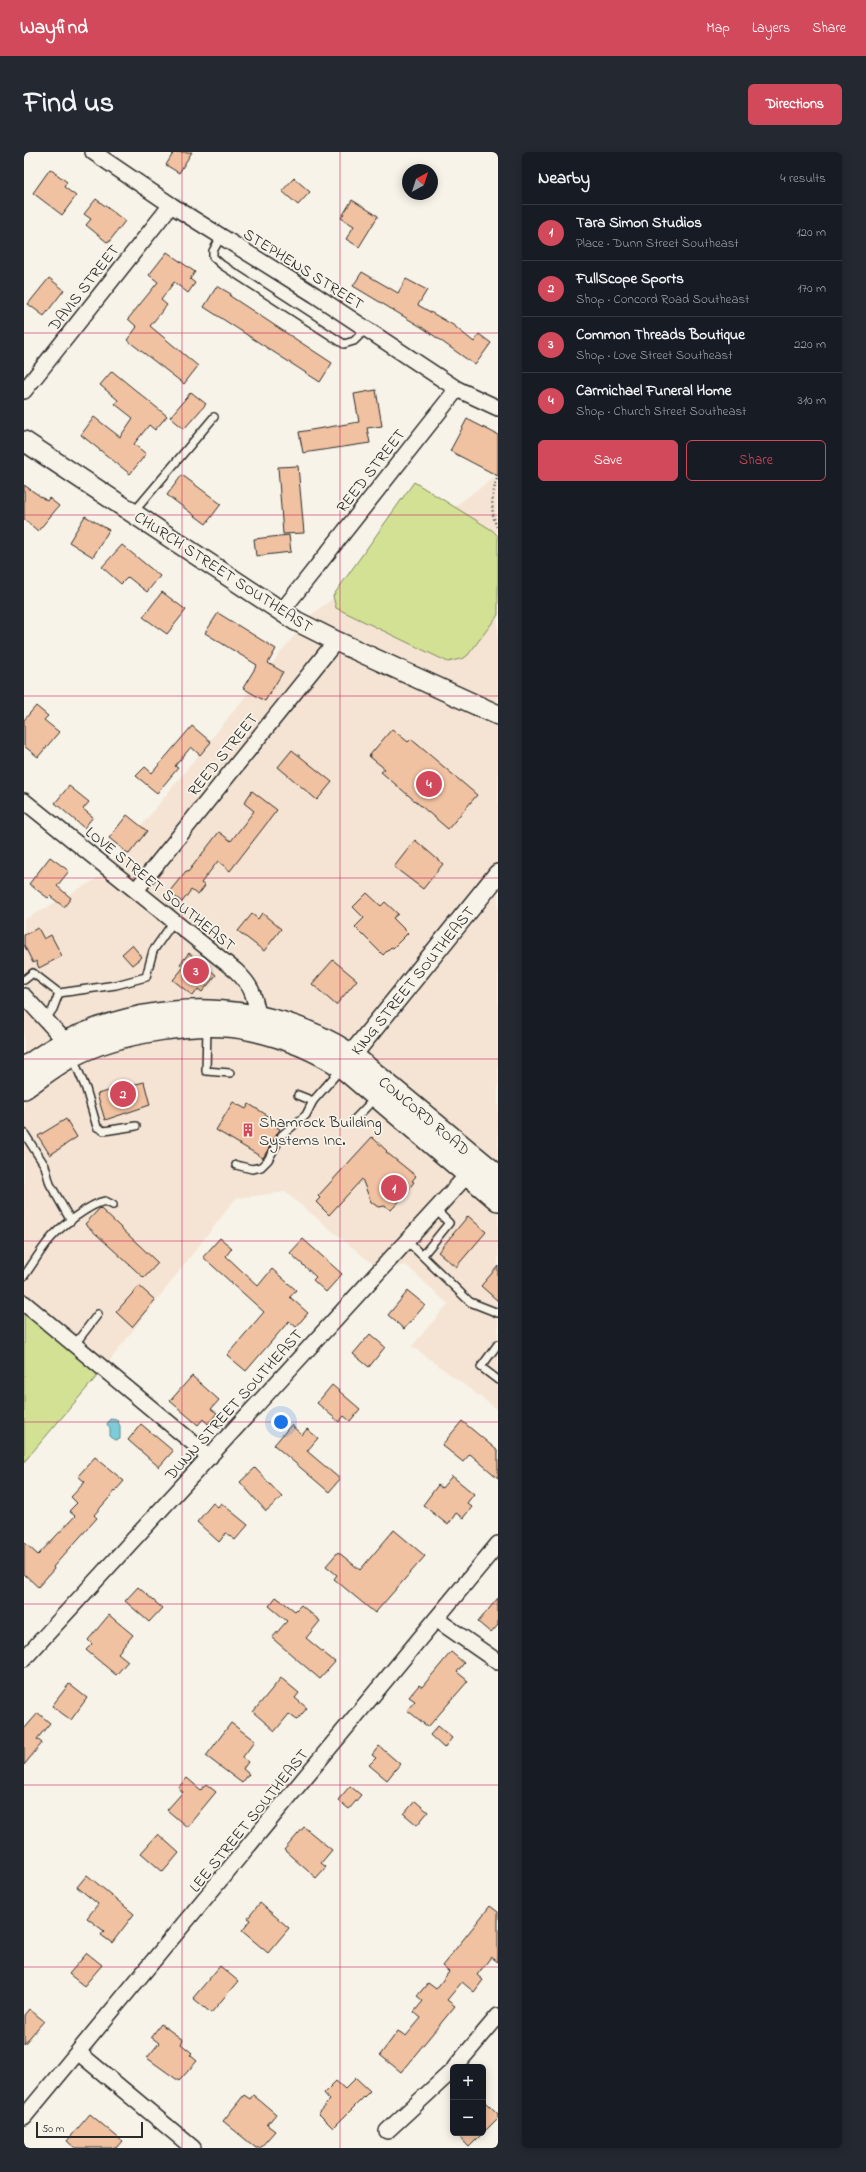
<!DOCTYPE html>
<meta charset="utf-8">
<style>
body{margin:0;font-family:"Indie Flower",sans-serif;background:#242831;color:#f1f3f6}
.controls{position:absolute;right:12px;bottom:12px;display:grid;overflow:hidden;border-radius:6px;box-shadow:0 2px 10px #0003}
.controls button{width:36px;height:36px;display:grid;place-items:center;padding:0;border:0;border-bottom:1px solid #363941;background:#171b24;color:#f1f3f6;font:20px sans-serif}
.compass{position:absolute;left:378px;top:12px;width:36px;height:36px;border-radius:50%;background:#171b24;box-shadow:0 2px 10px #0003;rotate:39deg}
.scale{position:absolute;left:12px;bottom:10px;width:107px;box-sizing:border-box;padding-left:4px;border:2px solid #2b2b2b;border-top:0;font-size:11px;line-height:14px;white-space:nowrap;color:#2b2b2b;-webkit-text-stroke:3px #f7f3e8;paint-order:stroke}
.you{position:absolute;left:257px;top:1270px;width:14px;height:14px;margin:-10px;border:3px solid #fff;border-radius:50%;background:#1a73e8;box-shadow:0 0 0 6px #1a73e833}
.badge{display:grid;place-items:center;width:26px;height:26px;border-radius:50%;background:#d1495b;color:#fff;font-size:13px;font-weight:700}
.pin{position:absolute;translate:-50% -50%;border:2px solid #fff;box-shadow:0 1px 4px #0006}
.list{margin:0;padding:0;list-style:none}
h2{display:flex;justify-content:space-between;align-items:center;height:52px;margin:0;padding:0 16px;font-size:17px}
h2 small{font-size:13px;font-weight:400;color:#9ea1a6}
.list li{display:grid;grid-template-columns:26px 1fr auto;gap:12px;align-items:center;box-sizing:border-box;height:56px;padding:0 16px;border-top:1px solid #363941}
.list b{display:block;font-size:15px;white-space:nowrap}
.list p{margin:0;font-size:13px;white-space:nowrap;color:#9ea1a6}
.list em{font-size:13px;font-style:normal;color:#9ea1a6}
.actions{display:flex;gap:8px;padding:12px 16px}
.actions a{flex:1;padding:9px 0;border:1px solid #d1495b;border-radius:6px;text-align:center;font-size:14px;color:#d1495b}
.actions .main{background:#d1495b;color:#fff}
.map{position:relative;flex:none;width:474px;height:1996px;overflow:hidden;border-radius:6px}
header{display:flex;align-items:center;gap:24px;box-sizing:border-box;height:56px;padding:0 20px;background:#d1495b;color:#fff}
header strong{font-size:19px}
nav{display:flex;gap:22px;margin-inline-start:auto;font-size:14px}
.intro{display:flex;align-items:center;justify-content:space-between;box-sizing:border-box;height:96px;padding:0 24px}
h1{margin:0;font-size:28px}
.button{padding:10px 18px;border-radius:6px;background:#d1495b;color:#fff;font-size:14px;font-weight:700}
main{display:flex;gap:24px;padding:0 24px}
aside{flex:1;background:#171b24;border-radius:6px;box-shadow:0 2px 10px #0003}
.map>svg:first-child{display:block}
.built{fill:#f5e4d3}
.green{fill:#d3e195;stroke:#7f8660}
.water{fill:#7ccdd7;stroke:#5c8c92}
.building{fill:#f1c2a1;stroke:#2b2b2b}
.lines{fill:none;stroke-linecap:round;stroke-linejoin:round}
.service-casing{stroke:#2b2b2b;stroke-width:10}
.minor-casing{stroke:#2b2b2b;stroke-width:18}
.tertiary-casing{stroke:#2b2b2b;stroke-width:22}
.secondary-casing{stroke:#2b2b2b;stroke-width:24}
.path{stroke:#2b2b2b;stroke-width:2.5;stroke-dasharray:1 3;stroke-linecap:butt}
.service{stroke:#f7f3e8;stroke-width:7}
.minor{stroke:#f7f3e8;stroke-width:15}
.tertiary{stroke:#f7f3e8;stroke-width:19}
.secondary{stroke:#f7f3e8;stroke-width:21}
.grid{fill:none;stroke:#c2185b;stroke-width:1;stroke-opacity:0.55}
.labels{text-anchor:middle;stroke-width:3.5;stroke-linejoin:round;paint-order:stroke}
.street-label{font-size:16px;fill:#2b2b2b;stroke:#f7f3e8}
.poi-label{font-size:16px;fill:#2b2b2b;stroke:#f7f3e8;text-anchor:start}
</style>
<header>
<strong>Wayfind</strong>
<nav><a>Map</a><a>Layers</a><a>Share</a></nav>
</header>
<div class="intro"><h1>Find us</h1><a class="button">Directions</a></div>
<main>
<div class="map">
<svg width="474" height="1996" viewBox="0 0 474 1996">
<rect width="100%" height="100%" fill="#f7f3e8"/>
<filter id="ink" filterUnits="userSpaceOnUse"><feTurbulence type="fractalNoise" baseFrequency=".025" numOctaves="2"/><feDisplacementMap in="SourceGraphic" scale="8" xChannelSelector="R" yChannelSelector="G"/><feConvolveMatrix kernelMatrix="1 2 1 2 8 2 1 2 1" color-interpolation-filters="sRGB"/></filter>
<g filter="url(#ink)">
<path class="built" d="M 474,322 L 474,1258 L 388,1194 L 424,1152 L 382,1113 L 356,1118 L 261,1040 L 212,1046 L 80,1216 L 0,1151 L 0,768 L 76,725 L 287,463 Z"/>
<g class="green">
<path d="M 390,330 L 468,378 L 474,384 L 474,463 L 444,503 L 440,506 L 424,510 L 312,456 L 309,444 Z"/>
<path d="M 0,1151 L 80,1216 L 0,1310 Z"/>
</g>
<path class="water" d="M 86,1267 L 93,1268 L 96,1274 L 96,1287 L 92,1288 L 86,1285 L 86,1277 L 83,1272 Z"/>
<g class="building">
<path d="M 150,0 L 168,0 L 155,21 L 142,13 Z"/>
<path d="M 26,17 L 43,30 L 40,35 L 52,44 L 38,63 L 9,41 Z"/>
<path d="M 270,26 L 286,40 L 274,53 L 258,39 Z"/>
<path d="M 72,47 L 101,69 L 84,91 L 62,73 L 67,67 L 60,62 Z"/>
<path d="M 328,48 L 354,64 L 335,95 L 322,87 L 330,74 L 317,66 Z"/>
<path d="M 143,100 L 171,120 L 166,127 L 171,131 L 164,141 L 150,130 L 137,148 L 143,153 L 126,174 L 174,214 L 160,232 L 103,188 L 113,175 L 104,167 L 134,130 L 125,123 Z"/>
<path d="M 338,120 L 374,141 L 382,127 L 403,138 L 394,153 L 429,173 L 450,190 L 455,182 L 467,191 L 451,213 L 399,176 L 329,134 Z"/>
<path d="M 25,126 L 40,138 L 20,164 L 4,152 Z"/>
<path d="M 193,134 L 207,142 L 206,144 L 308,211 L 296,230 L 180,155 Z"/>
<path d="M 88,219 L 143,264 L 131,278 L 125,273 L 110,292 L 122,302 L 106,322 L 57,283 L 70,265 L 96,285 L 109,266 L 91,252 L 94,248 L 76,233 Z"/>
<path d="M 352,238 L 358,274 L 343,276 L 346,291 L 279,301 L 275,280 L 335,270 L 330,242 Z"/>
<path d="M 167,240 L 182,252 L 160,277 L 146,265 Z"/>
<path d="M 443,267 L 474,283 L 474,324 L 426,299 Z"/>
<path d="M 274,314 L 280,381 L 259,382 L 254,315 Z"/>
<path d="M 158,323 L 197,352 L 182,372 L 143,343 Z"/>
<path d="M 0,333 L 23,349 L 25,346 L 35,354 L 14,379 L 0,367 Z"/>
<path d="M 61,364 L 85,378 L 69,405 L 45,390 Z"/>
<path d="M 265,383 L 267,400 L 232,404 L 230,387 Z"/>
<path d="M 98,393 L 136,424 L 123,440 L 104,425 L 97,432 L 78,415 Z"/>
<path d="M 138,440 L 162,458 L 143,482 L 119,465 Z"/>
<path d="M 194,461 L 252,497 L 244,511 L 259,520 L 241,549 L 219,536 L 233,513 L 181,481 Z"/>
<path d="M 12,554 L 24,564 L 20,568 L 35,580 L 14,605 L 0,594 L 0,568 Z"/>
<path d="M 168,574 L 187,590 L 176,603 L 167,595 L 151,614 L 154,616 L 133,641 L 112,624 L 121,615 L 128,621 Z"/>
<path d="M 368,577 L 384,590 L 387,587 L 453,643 L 424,677 L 357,620 L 361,617 L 345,604 Z"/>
<path d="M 268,598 L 308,630 L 293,648 L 254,615 Z"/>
<path d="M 45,634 L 65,650 L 59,657 L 69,665 L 60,676 L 31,651 Z"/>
<path d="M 228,639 L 253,658 L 206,719 L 194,709 L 177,731 L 181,734 L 174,743 L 167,738 L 158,750 L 145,740 L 162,719 L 164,720 L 195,680 L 207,689 L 230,659 L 220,651 Z"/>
<path d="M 103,663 L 123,679 L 105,702 L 85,686 Z"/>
<path d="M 391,688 L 419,712 L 399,737 L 370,715 Z"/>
<path d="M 26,705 L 45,719 L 33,734 L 47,746 L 40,755 L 26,744 L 24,746 L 5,732 Z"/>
<path d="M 343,741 L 357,754 L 361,750 L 374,762 L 369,766 L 384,781 L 369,796 L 367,795 L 359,803 L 331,775 L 340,766 L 329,755 Z"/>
<path d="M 238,761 L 257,777 L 240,799 L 214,779 L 228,762 L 234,767 Z"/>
<path d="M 14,776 L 20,787 L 27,783 L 38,804 L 15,816 L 12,809 L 9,811 L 0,793 L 0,783 Z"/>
<path d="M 108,793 L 118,805 L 108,813 L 98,802 Z"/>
<path d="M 165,801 L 192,823 L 178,840 L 174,837 L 169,844 L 149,828 L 160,815 L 156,812 Z"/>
<path d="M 309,808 L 333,828 L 312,853 L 288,832 Z"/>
<path d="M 120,930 L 126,953 L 81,968 L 73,942 Z"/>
<path d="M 209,950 L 222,957 L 225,952 L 246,965 L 243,970 L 256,977 L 239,1006 L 192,978 Z"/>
<path d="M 42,967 L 53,985 L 26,1003 L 14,984 Z"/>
<path d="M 348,985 L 363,999 L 362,1000 L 392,1024 L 388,1029 L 390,1030 L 384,1038 L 385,1039 L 367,1058 L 361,1054 L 354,1055 L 347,1050 L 338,1027 L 305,1063 L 292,1050 L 296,1046 L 294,1044 Z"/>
<path d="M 76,1056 L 134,1111 L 120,1126 L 61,1072 Z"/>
<path d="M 444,1064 L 462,1080 L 432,1115 L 414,1100 Z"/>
<path d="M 196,1086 L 208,1096 L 202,1104 L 234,1134 L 248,1117 L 272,1138 L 266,1145 L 284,1161 L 272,1175 L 265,1169 L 222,1219 L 203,1203 L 240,1160 L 179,1105 Z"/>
<path d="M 279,1087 L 318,1122 L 302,1140 L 289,1128 L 292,1125 L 266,1101 Z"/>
<path d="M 474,1114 L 474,1149 L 457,1134 Z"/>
<path d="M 115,1134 L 131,1148 L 108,1175 L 92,1160 Z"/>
<path d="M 384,1139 L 401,1153 L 380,1177 L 364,1163 Z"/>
<path d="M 346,1182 L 361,1195 L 345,1215 L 329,1202 Z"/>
<path d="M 168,1224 L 195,1248 L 187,1257 L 193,1261 L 184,1272 L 179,1267 L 174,1273 L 146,1249 Z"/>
<path d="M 308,1233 L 336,1257 L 326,1269 L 320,1264 L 315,1270 L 293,1251 Z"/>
<path d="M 438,1269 L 474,1299 L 474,1326 L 446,1302 L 439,1310 L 418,1293 Z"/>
<path d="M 117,1272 L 149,1299 L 135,1315 L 104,1288 Z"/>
<path d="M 267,1273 L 278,1283 L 283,1277 L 294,1286 L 283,1299 L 316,1327 L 305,1340 L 250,1293 Z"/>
<path d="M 71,1305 L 100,1329 L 70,1363 L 73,1366 L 29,1415 L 30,1417 L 14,1435 L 0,1422 L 0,1390 L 14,1403 L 51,1364 L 45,1359 L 53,1351 L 47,1345 L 61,1330 L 54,1324 Z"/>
<path d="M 231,1316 L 258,1345 L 242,1359 L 216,1330 Z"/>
<path d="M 428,1324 L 450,1342 L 443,1351 L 448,1355 L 439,1366 L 432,1361 L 424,1373 L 399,1353 L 414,1333 L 418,1336 Z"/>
<path d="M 189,1351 L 194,1355 L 197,1351 L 224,1373 L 211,1388 L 202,1381 L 195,1390 L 173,1370 Z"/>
<path d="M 370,1378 L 401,1404 L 351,1461 L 310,1427 L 313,1423 L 302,1414 L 314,1400 L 336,1418 Z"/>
<path d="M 114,1435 L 138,1456 L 125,1470 L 101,1449 Z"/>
<path d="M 252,1445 L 271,1459 L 277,1453 L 296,1469 L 282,1486 L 311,1510 L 296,1527 L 248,1486 L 263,1469 L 245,1454 Z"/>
<path d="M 474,1446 L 474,1473 L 467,1481 L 454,1470 Z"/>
<path d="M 85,1463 L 109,1483 L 94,1501 L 104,1509 L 92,1523 L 62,1498 L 68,1492 L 64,1488 Z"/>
<path d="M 427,1500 L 440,1511 L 433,1520 L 444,1529 L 404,1575 L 383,1558 L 391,1549 L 385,1545 L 395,1533 L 398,1535 Z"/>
<path d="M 257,1526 L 275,1541 L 271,1546 L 283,1556 L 273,1568 L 265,1562 L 251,1579 L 229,1560 Z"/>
<path d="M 45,1532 L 63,1546 L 47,1568 L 28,1554 Z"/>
<path d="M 14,1561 L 26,1571 L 13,1587 L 18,1591 L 0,1613 L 0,1577 Z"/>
<path d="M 207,1571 L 231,1589 L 218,1606 L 224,1610 L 219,1617 L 225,1622 L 218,1631 L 182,1604 Z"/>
<path d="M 414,1574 L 428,1586 L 420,1596 L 406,1583 Z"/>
<path d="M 355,1594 L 376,1612 L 363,1628 L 345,1613 L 352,1606 L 348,1603 Z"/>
<path d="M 163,1626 L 177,1638 L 182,1632 L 192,1640 L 163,1675 L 143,1658 L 159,1640 L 154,1636 Z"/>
<path d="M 326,1634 L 337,1643 L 325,1657 L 314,1648 Z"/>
<path d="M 391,1649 L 404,1660 L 393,1673 L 380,1662 Z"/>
<path d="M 280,1675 L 308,1698 L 297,1711 L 302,1715 L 292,1726 L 260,1698 Z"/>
<path d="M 134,1682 L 155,1701 L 139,1720 L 117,1701 Z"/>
<path d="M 63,1723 L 110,1762 L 88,1791 L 77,1783 L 80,1779 L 63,1766 L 74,1752 L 53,1735 Z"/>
<path d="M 236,1751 L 265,1776 L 244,1801 L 218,1779 L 227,1768 L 224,1766 Z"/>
<path d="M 466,1754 L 474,1760 L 474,1810 L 467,1805 L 453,1823 L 459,1828 L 450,1840 L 438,1830 L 423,1848 L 431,1854 L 377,1920 L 356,1903 L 374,1879 L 382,1884 L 397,1866 L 390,1860 L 399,1849 L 393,1844 L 404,1831 L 412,1837 L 425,1820 L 418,1814 Z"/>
<path d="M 63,1801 L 78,1813 L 60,1834 L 45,1822 Z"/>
<path d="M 196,1814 L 214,1829 L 187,1861 L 169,1846 Z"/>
<path d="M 5,1857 L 20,1869 L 0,1892 L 0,1863 Z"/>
<path d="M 137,1872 L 159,1888 L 157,1892 L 168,1901 L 166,1903 L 173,1909 L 155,1929 L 123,1906 L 135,1891 L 127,1885 Z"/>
<path d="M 332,1926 L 346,1939 L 309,1976 L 294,1961 L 306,1948 L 300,1941 L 312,1929 L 321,1937 Z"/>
<path d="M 220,1943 L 226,1947 L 229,1943 L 252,1962 L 243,1973 L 251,1979 L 236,1996 L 232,1996 L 199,1969 Z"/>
<path d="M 459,1947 L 474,1962 L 474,1966 L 459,1981 Z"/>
<path d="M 66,1962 L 98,1989 L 92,1996 L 51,1996 L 43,1989 Z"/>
<path d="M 432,1981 L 459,1981 L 445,1995 Z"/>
</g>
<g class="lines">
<g class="service-casing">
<g id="service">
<path d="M 197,85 L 189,99 L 189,105 L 198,113 L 320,192 L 330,189 L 342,177"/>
<path d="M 109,361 L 190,265"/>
<path d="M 0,828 L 9,821 L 35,841 L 92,833 L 122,825 L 129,799 L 150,769"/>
<path d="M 22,867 L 29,857 L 35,841"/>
<path d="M 183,876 L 182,919 L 206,921"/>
<path d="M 49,906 L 62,937 L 73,975 L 80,979 L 112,974"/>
<path d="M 274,943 L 289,949 L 317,917"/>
<path d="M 330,968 L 352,945"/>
<path d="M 0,981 L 21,1014 L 26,1032 L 47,1069"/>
<path d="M 212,1013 L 228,1017 L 237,1015 L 244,1008 L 258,983 L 282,963 L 289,949"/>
<path d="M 383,1089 L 446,1150 L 474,1161"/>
<path d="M 399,1103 L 425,1071 L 412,1058"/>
<path d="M 0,1124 C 9,1112 17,1097 27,1086 C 37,1074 66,1052 81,1049 L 89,1053"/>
<path d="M 51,1192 L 74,1162"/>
<path d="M 474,1192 L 457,1215 L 474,1228"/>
</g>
</g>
<g class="minor-casing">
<g id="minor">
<path d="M 69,0 L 147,53 L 291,143 L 433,237 L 474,256"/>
<path d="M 0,239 L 147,53"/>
<path d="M 257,460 L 433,237"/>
<path d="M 0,649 L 212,819 C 228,834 230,842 234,863"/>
<path d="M 112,738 L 312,489"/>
<path d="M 0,844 L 42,890"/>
<path d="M 0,1151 L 186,1305"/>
<path d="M 412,1467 L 474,1510"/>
<path d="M 0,1507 L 445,1021"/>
<path d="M 55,1901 L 169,1996"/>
<path d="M 431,1915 L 474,1864"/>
<path d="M 0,1965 L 474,1392"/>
<path d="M 363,1979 L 429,1918"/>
</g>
</g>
<g class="tertiary-casing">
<g id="tertiary">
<path d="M 0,289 L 272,469 L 312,489 L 474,563"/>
<path d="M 318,915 L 474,722"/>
</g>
</g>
<g class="secondary-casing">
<g id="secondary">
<path d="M 0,916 C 18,904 35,892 55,884 C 144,846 247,850 328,903 L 474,1024"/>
<path d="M 0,936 C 16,925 31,913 48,904 C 92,880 180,866 229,878 C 260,885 291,897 318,915 L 474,1048"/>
</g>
</g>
<path class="path" d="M 473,327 C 467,345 466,361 474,377"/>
<use href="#service" class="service"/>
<use href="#minor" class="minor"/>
<use href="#tertiary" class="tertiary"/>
<use href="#secondary" class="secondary"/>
</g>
</g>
<path class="grid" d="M 158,0 L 158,1996M 316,0 L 316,1996M 0,181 L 474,181M 0,363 L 474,363M 0,544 L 474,544M 0,726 L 474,726M 0,907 L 474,907M 0,1089 L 474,1089M 0,1270 L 474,1270M 0,1452 L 474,1452M 0,1633 L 474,1633M 0,1815 L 474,1815"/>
<defs>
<g id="building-bare" transform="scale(1.08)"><path d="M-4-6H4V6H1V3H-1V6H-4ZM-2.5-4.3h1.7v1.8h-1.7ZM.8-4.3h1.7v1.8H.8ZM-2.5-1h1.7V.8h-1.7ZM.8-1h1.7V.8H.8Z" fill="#d1495b" stroke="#f7f3e8" stroke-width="2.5" paint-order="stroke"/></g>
</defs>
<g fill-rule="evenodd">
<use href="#building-bare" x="224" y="978"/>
</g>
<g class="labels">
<g class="street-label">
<text transform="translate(280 116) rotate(32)" y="6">STEPHENS STREET</text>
<text transform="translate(59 135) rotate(-52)" y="6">DAVIS STREET</text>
<text transform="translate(346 318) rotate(-52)" y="6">REED STREET</text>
<text transform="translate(200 419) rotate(33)" y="6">CHURCH STREET SOUTHEAST</text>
<text transform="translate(198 602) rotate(-51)" y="6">REED STREET</text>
<text transform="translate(137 736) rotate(39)" y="6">LOVE STREET SOUTHEAST</text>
<text transform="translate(388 828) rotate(-51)" y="6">KING STREET SOUTHEAST</text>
<text transform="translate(401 963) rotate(40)" y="6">CONCORD ROAD</text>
<text transform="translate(209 1252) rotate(-48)" y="6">DUNN STREET SOUTHEAST</text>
<text transform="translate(224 1668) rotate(-51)" y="6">LEE STREET SOUTHEAST</text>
</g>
<g class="poi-label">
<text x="235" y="975">Shamrock Building<tspan x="235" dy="18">Systems Inc.</tspan></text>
</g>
</g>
</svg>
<div class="controls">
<button>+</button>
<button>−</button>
</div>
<svg class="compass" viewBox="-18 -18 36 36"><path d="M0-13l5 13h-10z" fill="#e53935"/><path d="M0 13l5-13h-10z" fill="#9ea1a6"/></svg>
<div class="scale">50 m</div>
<div class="you"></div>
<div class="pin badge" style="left:370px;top:1036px">1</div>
<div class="pin badge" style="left:99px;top:942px">2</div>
<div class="pin badge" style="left:172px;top:819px">3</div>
<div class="pin badge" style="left:405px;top:632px">4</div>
</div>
<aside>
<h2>Nearby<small>4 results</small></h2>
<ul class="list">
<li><span class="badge">1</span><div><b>Tara Simon Studios</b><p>Place · Dunn Street Southeast</p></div><em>120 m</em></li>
<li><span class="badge">2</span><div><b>FullScope Sports</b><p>Shop · Concord Road Southeast</p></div><em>170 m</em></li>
<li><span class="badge">3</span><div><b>Common Threads Boutique</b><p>Shop · Love Street Southeast</p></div><em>220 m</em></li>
<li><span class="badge">4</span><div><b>Carmichael Funeral Home</b><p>Shop · Church Street Southeast</p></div><em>310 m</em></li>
</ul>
<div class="actions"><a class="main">Save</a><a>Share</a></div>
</aside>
</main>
